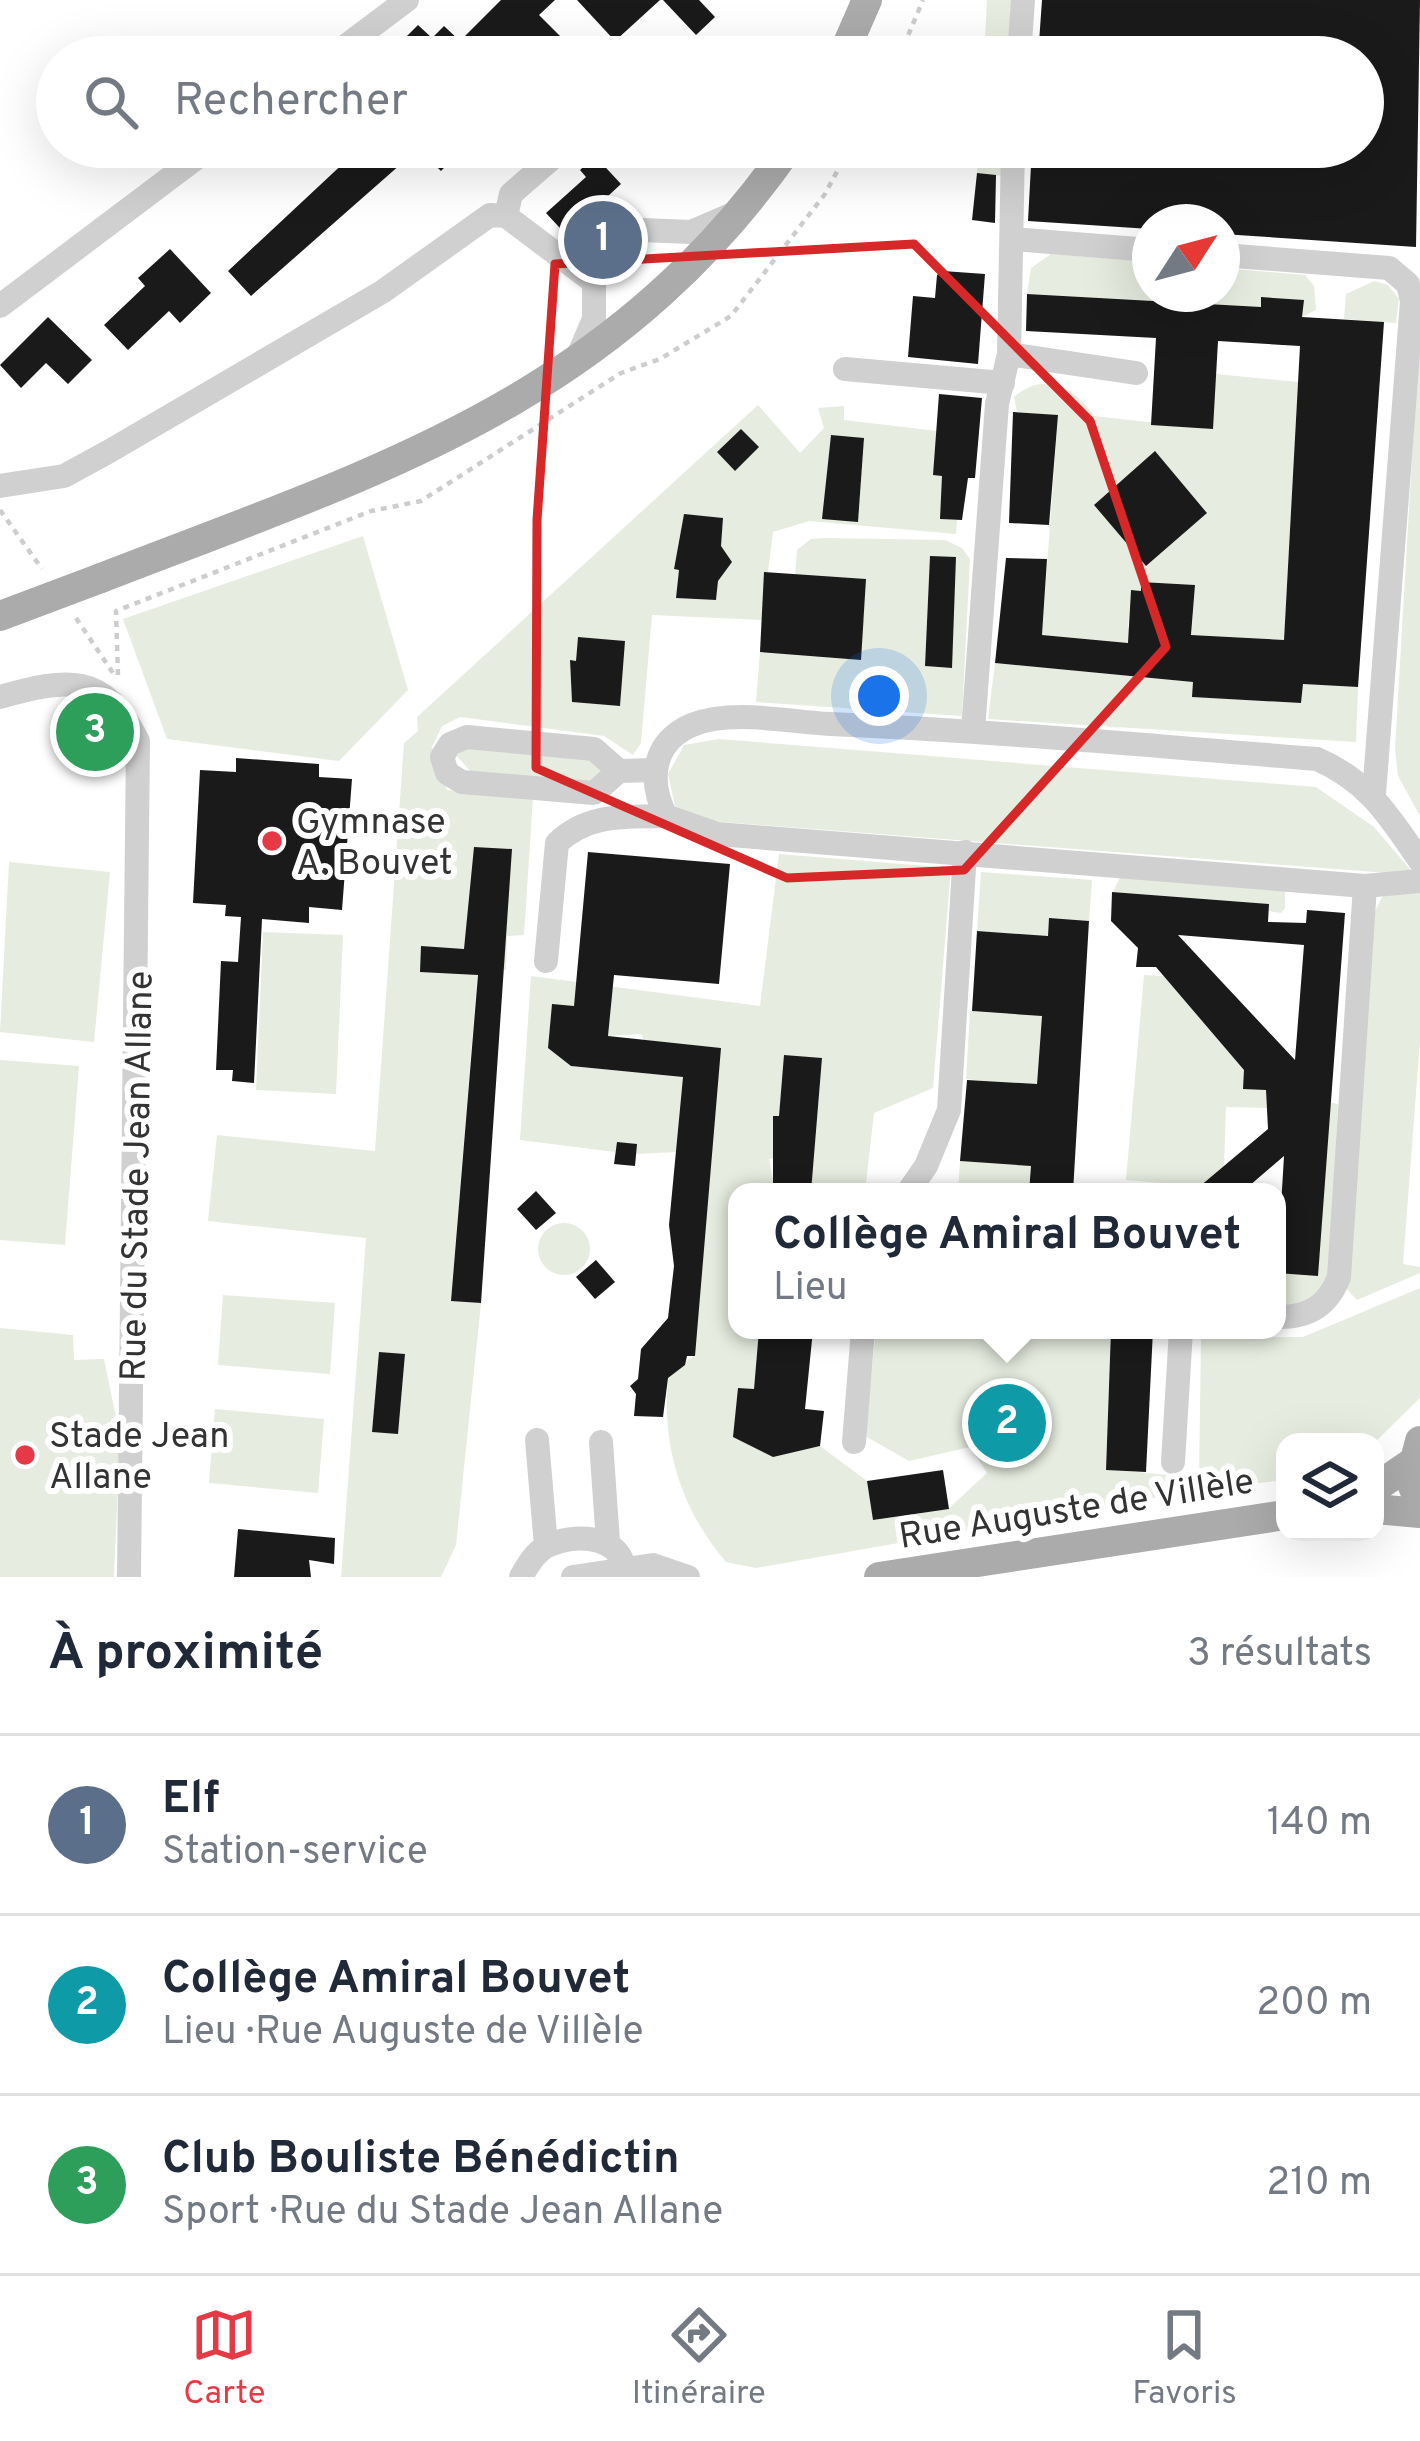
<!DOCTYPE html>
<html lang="fr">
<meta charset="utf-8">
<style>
body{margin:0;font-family:Overpass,sans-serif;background:#f2f2f3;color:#1f2937}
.controls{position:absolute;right:36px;bottom:36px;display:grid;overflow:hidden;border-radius:24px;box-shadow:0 12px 48px #0002}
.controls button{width:108px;height:108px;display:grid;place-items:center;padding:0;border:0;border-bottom:3px solid #e0e1e3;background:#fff;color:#1f2937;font:60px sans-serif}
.compass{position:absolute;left:1132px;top:204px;width:108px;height:108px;border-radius:50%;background:#fff;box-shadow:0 12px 48px #0002;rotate:54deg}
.you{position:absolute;left:879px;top:696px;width:42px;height:42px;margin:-30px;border:9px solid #fff;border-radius:50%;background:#1a73e8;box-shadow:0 0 0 18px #1a73e833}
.badge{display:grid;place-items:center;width:78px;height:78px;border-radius:50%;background:#e63946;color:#fff;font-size:39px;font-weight:700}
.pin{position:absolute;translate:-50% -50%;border:6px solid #fff;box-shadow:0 3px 12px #0006}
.popup{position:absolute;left:728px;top:1183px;width:558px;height:156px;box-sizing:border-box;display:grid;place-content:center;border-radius:24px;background:#fff;filter:drop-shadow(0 3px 9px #0005);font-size:39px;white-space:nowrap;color:#747a83}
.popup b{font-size:45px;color:#1f2937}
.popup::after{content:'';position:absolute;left:50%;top:100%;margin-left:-24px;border:24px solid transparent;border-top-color:#fff}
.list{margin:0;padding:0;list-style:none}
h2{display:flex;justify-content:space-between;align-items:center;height:156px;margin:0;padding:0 48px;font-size:51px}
h2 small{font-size:39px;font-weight:400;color:#747a83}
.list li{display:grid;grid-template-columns:78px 1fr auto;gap:36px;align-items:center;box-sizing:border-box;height:180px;padding:0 48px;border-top:3px solid #e0e1e3}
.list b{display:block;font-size:45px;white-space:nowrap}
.list p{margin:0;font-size:39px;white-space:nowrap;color:#747a83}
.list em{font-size:39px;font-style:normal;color:#747a83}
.icon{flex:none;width:66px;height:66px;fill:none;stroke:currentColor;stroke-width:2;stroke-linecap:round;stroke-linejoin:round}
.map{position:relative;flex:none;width:1420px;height:1577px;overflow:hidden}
.search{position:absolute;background:#fff;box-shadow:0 12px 48px #0002;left:36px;right:36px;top:36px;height:132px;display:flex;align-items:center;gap:30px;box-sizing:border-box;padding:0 42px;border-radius:66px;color:#747a83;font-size:45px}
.sheet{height:696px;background:#fff}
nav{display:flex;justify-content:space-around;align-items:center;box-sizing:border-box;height:168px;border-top:3px solid #e0e1e3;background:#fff;font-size:33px;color:#747a83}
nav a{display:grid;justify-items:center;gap:6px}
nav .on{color:#e63946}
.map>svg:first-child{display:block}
.green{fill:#e6ecdf;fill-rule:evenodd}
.building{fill:#1a1a1a;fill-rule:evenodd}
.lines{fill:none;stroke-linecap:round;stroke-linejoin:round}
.minor-tunnel{stroke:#d6d6d6;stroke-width:24;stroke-dasharray:24 12;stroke-linecap:butt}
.path{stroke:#cdcdcd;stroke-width:4.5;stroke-dasharray:6 6;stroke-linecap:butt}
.minor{stroke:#d0d0d0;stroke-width:24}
.major{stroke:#ababab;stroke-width:30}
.major-bridge{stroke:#ababab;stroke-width:30}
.marked{fill:none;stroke:#d62828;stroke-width:9;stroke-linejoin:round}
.poi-dot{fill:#e63946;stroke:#fff;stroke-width:4.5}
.labels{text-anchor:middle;stroke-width:12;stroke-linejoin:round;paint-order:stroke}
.poi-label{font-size:36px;fill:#333;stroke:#fff;text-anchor:start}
.street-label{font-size:36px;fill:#333;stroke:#fff}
</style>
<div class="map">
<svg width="1420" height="1577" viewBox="0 0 1420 1577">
<rect width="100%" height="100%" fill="#fff"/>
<g class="green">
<path d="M 987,0 L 1017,0 L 1013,57 L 984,57 Z"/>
<path d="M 978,147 L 1005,147 L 1003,176 L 977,173 Z"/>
<path d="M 1051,254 L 1150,262 L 1150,294 L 1222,294 L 1222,268 L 1305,275 L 1314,286 L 1316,310 L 1302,317 L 1303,300 L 1262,297 L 1261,307 L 1027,294 L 1031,268 Z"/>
<path d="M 1374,281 L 1388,285 L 1399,299 L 1396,323 L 1344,319 L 1346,294 Z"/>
<path d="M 1420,320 L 1420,816 L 1398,776 L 1395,749 Z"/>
<path d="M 1216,374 L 1298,382 L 1284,640 L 1196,635 L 1195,649 L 1042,635 L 1058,416 L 1017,412 L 1014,397 C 1044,371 1074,386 1094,416 L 1212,429 ZM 1155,452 L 1207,512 L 1146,565 L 1094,505 ZM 1142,582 L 1195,585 L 1191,643 L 1128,628 L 1131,590 L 1141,591 Z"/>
<path d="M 758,405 L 800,453 L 824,428 L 818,408 L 844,406 L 844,420 L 937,431 L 957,478 L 941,519 L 957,520 L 956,534 L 809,521 L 773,532 L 762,620 L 652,615 L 641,743 L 633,755 L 604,736 L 460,717 L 442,726 L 432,747 L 447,790 L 533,798 L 524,935 L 507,936 L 506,970 L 478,968 L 451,1300 L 481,1303 L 456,1545 L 441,1577 L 341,1577 L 366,1238 L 208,1221 L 217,1135 L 375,1151 L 404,743 L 418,731 L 417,717 ZM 831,435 L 864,439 L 858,521 L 823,519 ZM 684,515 L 723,518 L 720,554 L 732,562 L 727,568 L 719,567 L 716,600 L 677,598 L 679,570 L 674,568 ZM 578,637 L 624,641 L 610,689 L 621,690 L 620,706 L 572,702 L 570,661 L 576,661 ZM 380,1352 L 405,1355 L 398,1433 L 372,1431 Z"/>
<path d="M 363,536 L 408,690 L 339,761 L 167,739 L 123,619 Z"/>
<path d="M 825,538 L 945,540 L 962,548 L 970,559 L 962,716 L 756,702 L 760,652 L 789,653 L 797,550 L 811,539 ZM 930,557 L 956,558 L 951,668 L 925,666 ZM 830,577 L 866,579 L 860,660 L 824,657 Z"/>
<path d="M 995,663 L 1193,682 L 1193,697 L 1301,703 L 1303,684 L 1358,687 L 1356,742 L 988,719 Z"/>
<path d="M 719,739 L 1316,787 L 1374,827 L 1415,875 L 708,821 L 675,806 L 668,774 L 684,745 Z"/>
<path d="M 463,748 L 595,757 L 606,764 L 603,783 L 470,771 L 457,756 Z"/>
<path d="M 779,854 L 951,868 L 933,1088 L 874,1113 L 865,1192 L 811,1192 L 822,1059 L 785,1055 L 779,1116 L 773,1117 L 773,1129 L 779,1130 L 776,1158 L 769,1159 L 775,1192 L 737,1192 L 737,1330 L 759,1330 L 754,1389 L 738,1388 L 773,1456 L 820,1446 L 867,1481 L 874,1520 L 948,1509 L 987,1473 L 970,1447 L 909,1461 L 865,1436 L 876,1330 L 1111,1330 L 1106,1469 L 1199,1478 L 1201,1338 L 1303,1337 L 1420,1288 L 1420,1398 L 1375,1442 L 1285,1442 L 1285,1480 L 1200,1490 L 756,1568 L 726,1562 C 680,1508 660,1442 669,1372 L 694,1356 L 720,1048 L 644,1040 L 641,1034 L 608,1036 L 610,1009 L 552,1005 L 549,1038 L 566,1041 L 571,1066 L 683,1077 L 676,1152 L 636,1154 L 618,1142 L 615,1152 L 520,1140 L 531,976 L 760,1006 ZM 1001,1404 L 1017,1405 L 1014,1442 L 997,1440 Z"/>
<path d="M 9,862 L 110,872 L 94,1042 L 0,1032 Z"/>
<path d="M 981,872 L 1092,880 L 1089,921 L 1049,919 L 1029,1192 L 958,1192 L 960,1161 L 994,1163 L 1001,1083 L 966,1079 L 970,1011 L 1008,1014 L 1015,934 L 977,931 Z"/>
<path d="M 1121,875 L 1285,891 L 1285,908 L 1281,913 L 1269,911 L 1269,904 L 1113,892 Z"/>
<path d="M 1415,891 L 1420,893 L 1420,1040 L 1403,1264 L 1420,1267 L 1420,1273 L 1357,1300 L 1345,1287 L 1373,915 L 1385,892 Z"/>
<path d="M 263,932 L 343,935 L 336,1094 L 256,1090 Z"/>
<path d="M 1144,975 L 1164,976 L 1266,1090 L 1267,1108 L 1226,1107 L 1224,1166 L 1200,1186 L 1126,1180 Z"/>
<path d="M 0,1060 L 79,1066 L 65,1245 L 0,1240 Z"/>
<path d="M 1329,1102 L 1338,1104 L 1330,1283 L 1315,1300 L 1277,1308 L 1277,1273 L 1318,1275 Z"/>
<circle cx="564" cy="1249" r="26"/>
<path d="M 223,1295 L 335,1303 L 330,1374 L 218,1365 Z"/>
<path d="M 0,1328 L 73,1335 L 74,1360 L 104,1359 L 120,1437 L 114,1577 L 0,1577 Z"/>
<path d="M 215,1409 L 324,1419 L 318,1493 L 209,1483 Z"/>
</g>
<g class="building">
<path d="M 501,0 L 555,0 L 539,15 L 581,57 L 410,57 L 398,45 L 418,25 L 432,38 L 444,26 L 460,41 Z"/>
<path d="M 577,0 L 660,0 L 615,41 Z"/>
<path d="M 663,0 L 699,0 L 715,17 L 696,35 Z"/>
<path d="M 1042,0 L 1420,0 L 1416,247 L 1222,234 L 1222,222 L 1150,222 L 1150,229 L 1028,221 L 1032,147 L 1363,147 L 1363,57 L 1038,57 Z"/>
<path d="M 338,147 L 464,147 L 441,171 L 418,149 L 251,296 L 228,271 L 349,158 Z"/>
<path d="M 595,156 L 621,184 L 594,209 L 611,228 L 607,246 L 620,256 L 636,255 L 610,278 L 608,258 L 595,251 L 584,254 L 546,213 L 586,177 L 580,170 Z"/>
<path d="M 977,173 L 996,175 L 995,223 L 972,220 Z"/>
<path d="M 170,249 L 211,293 L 180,323 L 169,311 L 128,350 L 104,325 L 145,286 L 138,278 Z"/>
<path d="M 943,271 L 985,274 L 978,364 L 908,357 L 913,296 L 935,298 L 937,275 Z"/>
<path d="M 1027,294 L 1261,307 L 1261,297 L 1304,300 L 1302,317 L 1384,322 L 1358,687 L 1303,684 L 1301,703 L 1192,697 L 1193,682 L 995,663 L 1006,558 L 1047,559 L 1042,635 L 1128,643 L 1131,590 L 1141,591 L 1141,582 L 1195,585 L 1191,635 L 1284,640 L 1300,346 L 1218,341 L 1213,429 L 1151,425 L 1156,338 L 1026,331 Z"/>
<path d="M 48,317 L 92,360 L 68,384 L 46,363 L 21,388 L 0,365 Z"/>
<path d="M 939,394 L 982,398 L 975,478 L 968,478 L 962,520 L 940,519 L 942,476 L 933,475 Z"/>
<path d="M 1013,412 L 1058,415 L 1049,525 L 1009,523 Z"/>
<path d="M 741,429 L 759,447 L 735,471 L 717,452 Z"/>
<path d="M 831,435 L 864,438 L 858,522 L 822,519 Z"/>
<path d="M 1155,451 L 1207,513 L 1146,566 L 1094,505 Z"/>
<path d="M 684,514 L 723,518 L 721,546 L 732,562 L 718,581 L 716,600 L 676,598 L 679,570 L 674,569 Z"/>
<path d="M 930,556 L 956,557 L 952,668 L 925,666 Z"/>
<path d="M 764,572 L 866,579 L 861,660 L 760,652 Z"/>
<path d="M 578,637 L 625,641 L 620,706 L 572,702 L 570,660 L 576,661 Z"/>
<path d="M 99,714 L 114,732 L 107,733 L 111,748 L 85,754 L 77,718 Z"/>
<path d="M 236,758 L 319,764 L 319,777 L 352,779 L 342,910 L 309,907 L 309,923 L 262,919 L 254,1083 L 232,1081 L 233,1070 L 216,1070 L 221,961 L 238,962 L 241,917 L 225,916 L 226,905 L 193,903 L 200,770 L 236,772 Z"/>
<path d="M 474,847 L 512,849 L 481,1303 L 451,1301 L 478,975 L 420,972 L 421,946 L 464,949 Z"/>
<path d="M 588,852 L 730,864 L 719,984 L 614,975 L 608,1036 L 721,1048 L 695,1356 L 687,1356 L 685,1365 L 668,1378 L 663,1417 L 634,1416 L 636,1394 L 630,1386 L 638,1379 L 641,1349 L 668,1318 L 674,1266 L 669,1225 L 683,1077 L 571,1066 L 548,1048 L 552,1004 L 574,1006 Z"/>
<path d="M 1112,892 L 1269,904 L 1268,922 L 1306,923 L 1307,910 L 1345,913 L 1318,1276 L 1277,1273 L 1284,1156 L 1242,1192 L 1193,1192 L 1268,1129 L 1266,1090 L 1243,1089 L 1244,1070 L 1156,967 L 1136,967 L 1138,948 L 1111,921 ZM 1178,935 L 1304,945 L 1295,1060 Z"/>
<path d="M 1049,918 L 1089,921 L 1073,1192 L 1029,1192 L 1031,1166 L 960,1161 L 967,1080 L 1037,1084 L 1042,1016 L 972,1011 L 977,931 L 1048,936 Z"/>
<path d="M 784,1055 L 822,1058 L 811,1192 L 773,1192 L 773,1116 L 779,1116 Z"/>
<path d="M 617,1142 L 637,1144 L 635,1166 L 614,1164 Z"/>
<path d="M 536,1191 L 556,1213 L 536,1230 L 517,1209 Z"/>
<path d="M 596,1260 L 615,1282 L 595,1299 L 576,1277 Z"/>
<path d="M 759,1330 L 813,1330 L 805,1409 L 824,1411 L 820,1446 L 773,1457 L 733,1437 L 738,1388 L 754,1389 Z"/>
<path d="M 1111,1330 L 1153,1330 L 1146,1472 L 1106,1470 Z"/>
<path d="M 379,1352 L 405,1354 L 398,1434 L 372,1432 Z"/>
<path d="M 943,1470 L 949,1509 L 873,1520 L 867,1481 Z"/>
<path d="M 238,1529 L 335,1538 L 334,1564 L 309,1560 L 311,1577 L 234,1577 Z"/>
</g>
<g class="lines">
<path class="minor-tunnel" d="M 594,265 L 622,240"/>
<g class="path">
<path d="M 899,57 L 923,0"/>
<path d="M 0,510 L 42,569"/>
<path d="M 76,618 L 113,673"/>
<path d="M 118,675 L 116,611 L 371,511 L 421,501 L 621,373 L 660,359 L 731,316 L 825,194 L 850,147"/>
</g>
<g class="minor">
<path d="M 331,57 L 407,0"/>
<path d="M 1019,57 L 1023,0"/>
<path d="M 506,216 L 511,194 L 565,147"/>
<path d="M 1012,239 L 1150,250"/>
<path d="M 622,240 L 642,230 L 691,232 L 733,214"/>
<path d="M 1222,255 L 1389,268 L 1408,284 L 1412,301 L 1374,794"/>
<path d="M 0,306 L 211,147"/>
<path d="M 579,354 L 594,319 L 594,267"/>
<path d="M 1009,354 L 1136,373"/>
<path d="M 845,369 L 1003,383"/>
<path d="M 0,486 L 64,476 L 108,452 L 382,292 L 490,215 L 506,216 L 591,280"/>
<path d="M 0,697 C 68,678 104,672 138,741 L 129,1577"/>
<path d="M 973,731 L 997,404 L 1009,354 L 1013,147"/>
<path d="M 619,771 L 594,749 L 467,737 L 450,744 L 442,757 L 447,773 L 462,782 L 594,793 L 619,771 L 654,770"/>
<path d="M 1420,861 C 1389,816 1368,781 1317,759 C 1155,746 993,731 830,724 C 788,722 732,709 692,725 C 652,742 648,781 666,816 L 717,834 L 1365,886 L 1420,881"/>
<path d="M 546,961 L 557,843 C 588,813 625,817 666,816"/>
<path d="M 908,1192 L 926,1166 L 949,1110 L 965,852"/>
<path d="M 1277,1317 C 1308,1318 1328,1306 1339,1277 L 1365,886"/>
<path d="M 537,1440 L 546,1546"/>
<path d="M 601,1442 L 608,1542"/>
<path d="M 854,1442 L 863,1330"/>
<path d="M 1173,1462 L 1181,1330"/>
<path d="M 521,1577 C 527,1566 535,1552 547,1546 C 573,1533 618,1535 624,1567"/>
<path d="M 573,1577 L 653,1565 L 688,1577"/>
</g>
<g class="major">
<path d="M 842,57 L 867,0"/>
<path d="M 101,578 C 377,471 611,402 789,147"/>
<path d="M 1420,1441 L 1410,1479 L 1420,1503"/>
<path d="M 1375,1488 L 1410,1464"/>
<path d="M 1375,1509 L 1420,1513"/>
<path d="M 879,1577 L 1285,1515"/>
</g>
<path class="major-bridge" d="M 0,616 L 101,578"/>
</g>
<path class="marked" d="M 914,244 L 1090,421 L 1166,647 L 964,870 L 787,878 L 536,768 L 537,520 L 555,264 Z"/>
<g class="poi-dot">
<circle cx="272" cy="841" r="12"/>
<circle cx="25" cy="1455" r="12"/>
</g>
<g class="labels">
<g class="poi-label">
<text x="296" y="833">Gymnase<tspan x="296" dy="41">A. Bouvet</tspan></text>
<text x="49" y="1447">Stade Jean<tspan x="49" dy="41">Allane</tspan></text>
</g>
<g class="street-label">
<text transform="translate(135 1176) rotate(-89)" y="13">Rue du Stade Jean Allane</text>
<text transform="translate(1076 1507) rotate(-9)" y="13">Rue Auguste de Villèle</text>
</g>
</g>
</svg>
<div class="controls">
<button><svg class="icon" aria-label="layers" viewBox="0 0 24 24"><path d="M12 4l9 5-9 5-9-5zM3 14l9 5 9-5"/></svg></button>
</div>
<svg class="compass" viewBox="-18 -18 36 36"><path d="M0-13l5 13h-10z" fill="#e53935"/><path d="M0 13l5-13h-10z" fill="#747a83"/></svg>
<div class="you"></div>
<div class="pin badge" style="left:603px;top:240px;background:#5c6f8a">1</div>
<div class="pin badge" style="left:1007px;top:1423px;background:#0f9aa8">2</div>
<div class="popup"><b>Collège Amiral Bouvet</b>Lieu</div>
<div class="pin badge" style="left:95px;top:732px;background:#2e9e5b">3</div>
<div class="search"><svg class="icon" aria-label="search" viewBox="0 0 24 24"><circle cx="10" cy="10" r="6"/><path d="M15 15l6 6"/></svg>Rechercher</div>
</div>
<section class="sheet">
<h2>À proximité<small>3 résultats</small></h2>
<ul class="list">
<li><span class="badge" style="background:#5c6f8a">1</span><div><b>Elf</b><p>Station-service</p></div><em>140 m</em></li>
<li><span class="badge" style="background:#0f9aa8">2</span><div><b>Collège Amiral Bouvet</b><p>Lieu · Rue Auguste de Villèle</p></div><em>200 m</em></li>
<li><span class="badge" style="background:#2e9e5b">3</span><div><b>Club Bouliste Bénédictin</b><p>Sport · Rue du Stade Jean Allane</p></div><em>210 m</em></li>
</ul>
</section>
<nav>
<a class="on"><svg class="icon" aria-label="map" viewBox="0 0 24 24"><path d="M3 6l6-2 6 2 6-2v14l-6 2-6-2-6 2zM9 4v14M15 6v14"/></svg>Carte</a>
<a><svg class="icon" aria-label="directions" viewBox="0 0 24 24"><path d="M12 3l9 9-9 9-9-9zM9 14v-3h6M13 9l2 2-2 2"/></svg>Itinéraire</a>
<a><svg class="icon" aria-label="saved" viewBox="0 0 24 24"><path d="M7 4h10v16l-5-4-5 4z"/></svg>Favoris</a>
</nav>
